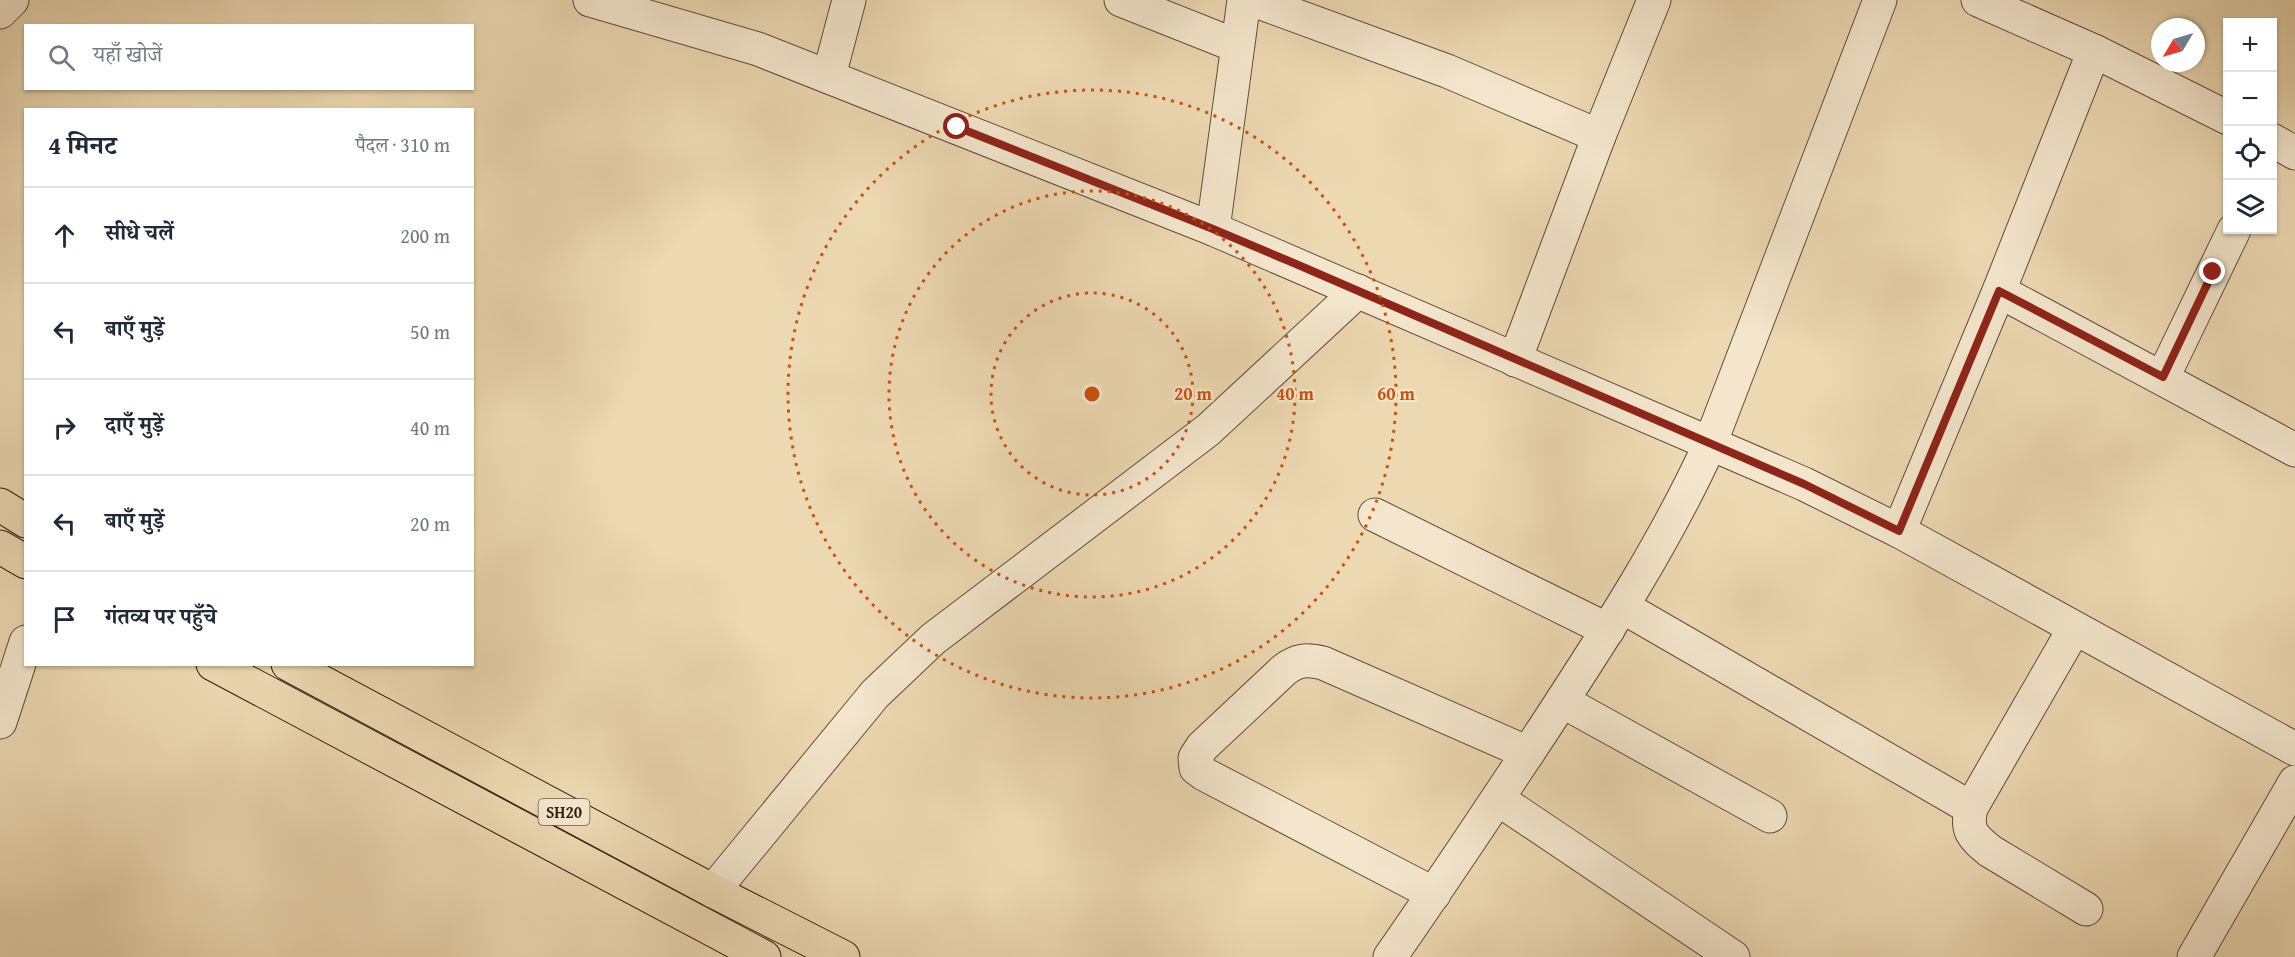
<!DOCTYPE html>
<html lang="hi">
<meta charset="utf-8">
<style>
body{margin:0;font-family:"Gentium Book Plus","Noto Serif Devanagari",serif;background:#f6f6f7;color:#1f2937}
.controls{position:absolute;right:18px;top:18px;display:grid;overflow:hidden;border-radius:0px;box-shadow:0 2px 4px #0004}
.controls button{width:54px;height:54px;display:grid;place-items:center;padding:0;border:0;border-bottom:2px solid #e0e1e3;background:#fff;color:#1f2937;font:30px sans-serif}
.compass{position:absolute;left:2151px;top:18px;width:54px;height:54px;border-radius:50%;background:#fff;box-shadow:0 2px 4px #0004;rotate:232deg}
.stop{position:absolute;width:18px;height:18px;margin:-14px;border:4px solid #8f2418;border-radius:50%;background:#fff}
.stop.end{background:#8f2418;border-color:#fff;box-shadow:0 2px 6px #0008}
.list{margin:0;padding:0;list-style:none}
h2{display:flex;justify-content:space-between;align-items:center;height:78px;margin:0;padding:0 24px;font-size:26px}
h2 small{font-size:20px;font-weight:400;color:#747a83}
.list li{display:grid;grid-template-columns:39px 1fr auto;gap:18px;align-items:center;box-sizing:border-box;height:96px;padding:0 24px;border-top:2px solid #e0e1e3}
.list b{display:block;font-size:22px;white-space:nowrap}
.list em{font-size:20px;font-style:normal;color:#747a83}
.icon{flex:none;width:33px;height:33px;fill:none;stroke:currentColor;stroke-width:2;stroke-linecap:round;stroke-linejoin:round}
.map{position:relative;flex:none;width:2295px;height:957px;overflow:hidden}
.search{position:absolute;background:#fff;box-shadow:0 2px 4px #0004;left:24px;top:24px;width:450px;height:66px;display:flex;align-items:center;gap:15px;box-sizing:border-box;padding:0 21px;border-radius:0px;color:#747a83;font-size:22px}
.panel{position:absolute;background:#fff;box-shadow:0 2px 4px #0004;left:24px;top:108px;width:450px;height:558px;border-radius:0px}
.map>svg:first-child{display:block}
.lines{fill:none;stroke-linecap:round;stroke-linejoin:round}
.minor-casing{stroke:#614c3a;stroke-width:35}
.major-casing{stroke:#331d12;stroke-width:35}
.minor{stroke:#f3e6cc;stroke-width:33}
.major{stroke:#ecd8b1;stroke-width:33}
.route{stroke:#8f2418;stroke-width:8}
.ring{fill:none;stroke:#cd500d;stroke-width:3;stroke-dasharray:3 6}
.labels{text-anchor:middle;stroke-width:4.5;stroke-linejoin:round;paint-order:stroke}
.shield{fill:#f3e6cc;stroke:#6d594a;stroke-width:1.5}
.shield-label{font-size:16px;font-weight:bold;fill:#331d12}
.centre{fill:#cd500d;stroke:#f3e6cc;stroke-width:3}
.ring-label{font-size:18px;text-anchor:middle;font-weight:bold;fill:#cd500d;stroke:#f3e6cc;stroke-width:4.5;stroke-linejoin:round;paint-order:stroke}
</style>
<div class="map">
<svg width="2295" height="957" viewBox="0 0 2295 957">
<rect width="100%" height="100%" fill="#ecd8b1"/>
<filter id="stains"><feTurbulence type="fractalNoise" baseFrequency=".00333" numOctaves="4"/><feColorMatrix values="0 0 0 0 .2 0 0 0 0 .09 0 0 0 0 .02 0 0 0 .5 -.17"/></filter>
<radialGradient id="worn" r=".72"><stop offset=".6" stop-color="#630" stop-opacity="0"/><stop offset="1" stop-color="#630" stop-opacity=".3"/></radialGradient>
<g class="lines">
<g class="minor-casing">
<g id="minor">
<path d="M 590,0 L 758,49 L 1213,229 L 1804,484 L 1899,531 L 2295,749"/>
<path d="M 1121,0 L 1237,46"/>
<path d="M 1253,0 L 1447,71 L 1599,136"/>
<path d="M 1978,0 L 2094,51 L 2228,118"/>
<path d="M 0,12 L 12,0"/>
<path d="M 829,76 L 849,0"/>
<path d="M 2272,140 L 2295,153"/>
<path d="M 1213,229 L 1244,0"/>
<path d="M 1999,291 L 2295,450"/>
<path d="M 1515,360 L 1599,136 L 1654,0"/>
<path d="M 2163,377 L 2234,230"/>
<path d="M 1375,515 L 1608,630"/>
<path d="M 1899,531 L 1999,291 L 2094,51"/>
<path d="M 1623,607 L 1971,808"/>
<path d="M 2074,629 L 1971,808 C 1966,831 1972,836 1990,851 L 2086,909"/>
<path d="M 1562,701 L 1770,816"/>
<path d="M 0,722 L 26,642"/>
<path d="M 1498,799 L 1733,957"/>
<path d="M 713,891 L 875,694 L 933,639 L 1208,430 L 1358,291"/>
<path d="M 1434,894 L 1204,774 L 1196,768 L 1195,758 L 1202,747 L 1284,670 C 1297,660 1306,659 1323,663 L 1528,753"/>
<path d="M 1390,957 C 1443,881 1494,804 1545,727 C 1605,635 1665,543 1710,444 L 1880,0"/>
<path d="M 2194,957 L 2295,782"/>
</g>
</g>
<g class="major-casing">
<g id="major">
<path d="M 0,505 L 26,521"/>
<path d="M 0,547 L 26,562"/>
<path d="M 213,664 L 764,957"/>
<path d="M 288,664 L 713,891 L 843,957"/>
</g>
</g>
<use href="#minor" class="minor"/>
<use href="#major" class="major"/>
</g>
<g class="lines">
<path class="route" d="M 957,127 L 1213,229 L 1296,264 L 1804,484 L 1899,531 L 1999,291 L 2163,377 L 2213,272"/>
</g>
<g class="ring">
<circle cx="1092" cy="394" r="101"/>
<circle cx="1092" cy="394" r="203"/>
<circle cx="1092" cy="394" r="304"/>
</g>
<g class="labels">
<rect class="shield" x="538.5" y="799" width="51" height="26" rx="4.5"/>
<g class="shield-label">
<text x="564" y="818">SH20</text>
</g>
</g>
<circle cx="1092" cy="394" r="9" class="centre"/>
<g class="ring-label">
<text x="1193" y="400">20 m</text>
<text x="1295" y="400">40 m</text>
<text x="1396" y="400">60 m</text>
</g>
<rect width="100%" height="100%" filter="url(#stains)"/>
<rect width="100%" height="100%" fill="url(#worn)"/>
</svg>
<div class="controls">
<button>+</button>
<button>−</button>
<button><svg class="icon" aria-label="locate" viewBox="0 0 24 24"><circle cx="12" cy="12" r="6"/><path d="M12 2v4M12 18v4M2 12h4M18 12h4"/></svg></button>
<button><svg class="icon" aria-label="layers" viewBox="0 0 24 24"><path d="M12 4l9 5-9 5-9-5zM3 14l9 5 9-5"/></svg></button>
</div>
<svg class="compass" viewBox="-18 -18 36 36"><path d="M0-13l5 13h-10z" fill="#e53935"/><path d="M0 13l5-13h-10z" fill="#747a83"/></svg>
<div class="stop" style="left:957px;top:127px"></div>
<div class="stop end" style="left:2213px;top:272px"></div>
<div class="search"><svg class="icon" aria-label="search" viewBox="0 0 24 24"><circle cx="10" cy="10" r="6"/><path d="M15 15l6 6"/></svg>यहाँ खोजें</div>
<section class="panel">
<h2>4 मिनट<small>पैदल · 310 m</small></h2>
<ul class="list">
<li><svg class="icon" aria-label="ahead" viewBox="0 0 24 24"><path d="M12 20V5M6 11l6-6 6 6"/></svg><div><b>सीधे चलें</b></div><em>200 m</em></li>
<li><svg class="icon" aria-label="left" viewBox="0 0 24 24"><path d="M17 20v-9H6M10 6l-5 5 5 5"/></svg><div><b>बाएँ मुड़ें</b></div><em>50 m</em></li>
<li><svg class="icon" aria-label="right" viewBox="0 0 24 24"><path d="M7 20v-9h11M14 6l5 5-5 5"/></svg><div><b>दाएँ मुड़ें</b></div><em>40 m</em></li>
<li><svg class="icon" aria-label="left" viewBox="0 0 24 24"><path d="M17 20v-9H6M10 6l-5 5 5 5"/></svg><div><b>बाएँ मुड़ें</b></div><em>20 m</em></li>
<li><svg class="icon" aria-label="arrive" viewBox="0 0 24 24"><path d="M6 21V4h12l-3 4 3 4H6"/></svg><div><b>गंतव्य पर पहुँचे</b></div></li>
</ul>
</section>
</div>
